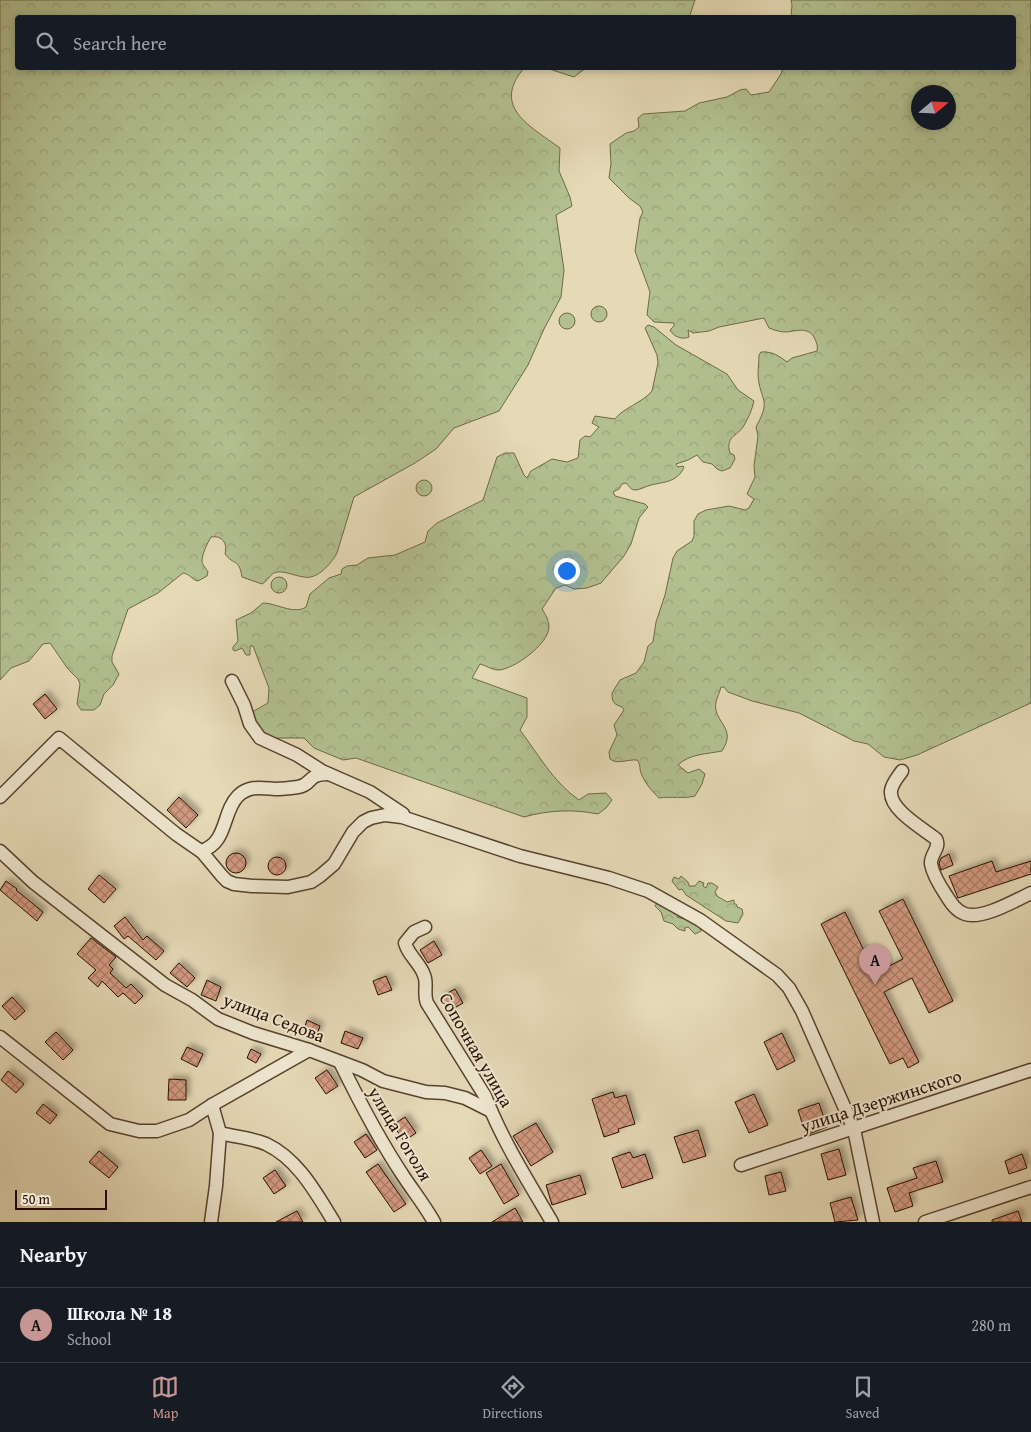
<!DOCTYPE html>
<meta charset="utf-8">
<style>
body{margin:0;font-family:"Gentium Book Plus",serif;background:#20242c;color:#f1f3f6}
.compass{position:absolute;left:911px;top:85px;width:45px;height:45px;border-radius:50%;background:#171b24;box-shadow:0 2px 8px #0003;rotate:71deg}
.scale{position:absolute;left:15px;bottom:12px;width:92px;box-sizing:border-box;padding-left:5px;border:2px solid #291001;border-top:0;font-size:14px;line-height:18px;white-space:nowrap;color:#291001;-webkit-text-stroke:4px #eee6d0;paint-order:stroke}
.you{position:absolute;left:566px;top:570px;width:18px;height:18px;margin:-12px;border:4px solid #fff;border-radius:50%;background:#1a73e8;box-shadow:0 0 0 8px #1a73e833}
.badge{display:grid;place-items:center;width:32px;height:32px;border-radius:50%;background:#c59692;color:#111;font-size:16px;font-weight:700}
.pin{position:absolute;translate:-50% -41px;filter:drop-shadow(0 1px 2px #0008)}
.pin::after{content:'';position:absolute;top:26px;width:18px;height:15px;background:inherit;clip-path:polygon(0 0,100% 0,50% 100%)}
.list{margin:0;padding:0;list-style:none}
h2{display:flex;justify-content:space-between;align-items:center;height:65px;margin:0;padding:0 20px;font-size:21px}
h2 small{font-size:16px;font-weight:400;color:#9ea1a6}
.list li{display:grid;grid-template-columns:32px 1fr auto;gap:15px;align-items:center;box-sizing:border-box;height:75px;padding:0 20px;border-top:1px solid #363941}
.list b{display:block;font-size:19px;white-space:nowrap}
.list p{margin:0;font-size:16px;white-space:nowrap;color:#9ea1a6}
.list em{font-size:16px;font-style:normal;color:#9ea1a6}
.icon{flex:none;width:28px;height:28px;fill:none;stroke:currentColor;stroke-width:2;stroke-linecap:round;stroke-linejoin:round}
.map{position:relative;flex:none;width:1031px;height:1222px;overflow:hidden}
.search{position:absolute;background:#171b24;box-shadow:0 2px 8px #0003;left:15px;right:15px;top:15px;height:55px;display:flex;align-items:center;gap:12px;box-sizing:border-box;padding:0 18px;border-radius:5px;color:#9ea1a6;font-size:19px}
.sheet{height:140px;background:#171b24}
nav{display:flex;justify-content:space-around;align-items:center;box-sizing:border-box;height:70px;border-top:1px solid #363941;background:#171b24;font-size:14px;color:#9ea1a6}
nav a{display:grid;justify-items:center;gap:2px}
nav .on{color:#c59692}
.map>svg:first-child{display:block}
.forest{fill:url(#forest-crowns);stroke:#6e6848;fill-rule:evenodd}
.building{fill:url(#building-cross-hatch);stroke:#291001;filter:url(#shadow)}
.lines{fill:none;stroke-linecap:round;stroke-linejoin:round}
.minor-casing{stroke:#58422e;stroke-width:15}
.minor{stroke:#eee6d0;stroke-width:12}
.labels{text-anchor:middle;stroke-width:4;stroke-linejoin:round;paint-order:stroke}
.street-label{font-size:18px;fill:#291001;stroke:#eee6d0}
</style>
<div class="map">
<svg width="1031" height="1222" viewBox="0 0 1031 1222">
<defs>
<pattern id="forest-crowns" width="20" height="18" patternUnits="userSpaceOnUse" patternTransform="scale(1.25)"><rect width="20" height="18" fill="#b2c090"/><path d="M2 6a3 3 0 1 1 6 0M12 15a3 3 0 1 1 6 0" fill="none" stroke="#99a47a"/></pattern>
<pattern id="building-cross-hatch" width="8" height="8" patternUnits="userSpaceOnUse" patternTransform="scale(1.25)"><rect width="8" height="8" fill="#d39a81"/><path d="M0 0l8 8M0 8l8-8" fill="none" stroke="#ab7c67"/></pattern>
<filter id="shadow"><feDropShadow dx="4" dy="-4" stdDeviation="2.5" flood-color="#0004"/></filter>
</defs>
<rect width="100%" height="100%" fill="#e5d9b6"/>
<filter id="stains"><feTurbulence type="fractalNoise" baseFrequency=".004" numOctaves="4"/><feColorMatrix values="0 0 0 0 .2 0 0 0 0 .09 0 0 0 0 .02 0 0 0 .5 -.17"/></filter>
<radialGradient id="worn" r=".72"><stop offset=".6" stop-color="#630" stop-opacity="0"/><stop offset="1" stop-color="#630" stop-opacity=".3"/></radialGradient>
<g class="forest">
<path d="M 0,0 L 695,0 L 689,18 L 18,18 L 18,68 L 524,68 C 491,107 530,126 560,148 L 559,171 L 570,197 L 572,206 L 556,215 L 564,270 L 561,297 L 544,329 L 528,365 L 499,411 L 454,428 L 436,449 L 415,463 L 354,497 L 337,553 C 331,564 317,580 304,577 C 295,576 286,571 277,572 C 270,573 268,581 262,584 L 242,577 C 239,558 234,566 225,554 C 228,543 222,535 211,537 C 207,544 202,554 202,561 C 202,565 206,568 208,572 L 207,576 L 198,581 C 192,580 190,574 183,573 L 158,593 L 128,609 L 112,656 L 112,662 L 119,674 L 113,685 L 104,694 L 100,705 L 94,710 L 81,710 L 77,704 L 80,684 L 78,679 L 68,669 L 50,643 L 43,644 L 29,661 L 11,668 L 0,680 Z"/>
<path d="M 791,0 L 1031,0 L 1031,703 L 917,755 L 900,760 L 884,757 L 868,744 L 854,741 L 799,713 L 752,701 L 728,692 L 724,687 L 721,687 C 720,692 717,697 716,702 C 712,722 738,727 722,751 C 707,754 689,754 678,765 L 688,773 L 699,769 L 705,774 L 702,784 L 695,796 C 684,799 671,796 659,798 C 652,791 644,782 641,773 C 639,767 641,765 637,760 C 628,759 617,765 610,759 L 609,752 L 617,735 L 614,725 L 624,710 L 622,707 C 614,704 612,703 612,693 L 620,680 L 636,673 L 644,662 L 648,646 L 653,642 L 656,622 L 665,595 L 673,558 L 677,551 L 692,541 L 694,536 L 694,521 L 698,514 L 706,510 L 729,506 L 745,510 L 749,508 L 754,499 L 747,494 L 755,477 L 754,466 L 758,436 L 756,427 C 772,398 760,402 758,375 C 758,368 759,361 759,355 L 761,352 C 772,351 779,356 787,362 L 792,358 L 817,351 C 818,346 817,344 815,339 C 809,326 797,331 786,332 C 780,332 774,330 769,328 L 764,318 L 719,327 L 709,331 L 693,333 L 688,330 L 689,337 C 682,340 674,337 670,330 L 674,326 L 674,323 L 654,322 L 647,315 L 650,292 L 635,251 L 640,218 L 643,212 L 640,206 L 629,198 L 609,178 L 611,164 L 610,144 L 626,133 L 634,131 L 639,127 L 638,118 L 643,114 L 685,111 L 699,103 L 727,97 L 740,90 L 746,89 L 751,95 L 769,92 L 781,74 L 783,68 L 1014,68 L 1014,18 L 791,17 L 792,5 ZM 918,92 L 948,92 L 948,122 L 918,122 Z"/>
<path d="M 546,68 L 586,68 L 574,77 Z"/>
<circle cx="599" cy="314" r="8"/>
<circle cx="567" cy="321" r="8"/>
<path d="M 648,325 L 654,327 L 676,345 L 727,374 L 738,390 L 754,401 C 752,410 748,419 743,427 C 737,436 725,437 730,453 L 734,455 L 735,459 L 730,468 L 722,471 L 717,469 L 712,464 L 703,462 L 697,455 L 688,460 L 676,464 L 678,467 L 683,466 L 684,467 C 678,482 664,482 651,485 C 646,486 640,490 635,490 C 631,490 629,486 626,483 L 622,484 L 619,489 L 613,492 L 615,496 L 645,504 L 648,507 L 639,518 L 631,544 L 624,556 L 601,583 L 587,588 L 574,589 L 565,585 L 556,588 L 542,609 C 546,615 549,621 549,627 C 549,644 513,670 498,670 C 492,670 485,665 480,664 L 472,678 L 527,698 L 527,717 L 520,730 C 538,754 554,783 579,800 L 588,794 L 606,793 L 612,800 L 606,808 L 598,814 C 573,809 549,810 524,817 L 356,758 L 343,760 L 314,748 L 304,738 L 273,738 L 256,732 L 252,712 L 268,703 L 269,688 L 253,646 L 250,646 L 250,655 L 246,655 L 242,648 L 235,651 L 233,650 L 233,647 L 238,641 L 236,620 L 251,613 L 263,603 C 276,603 294,615 306,607 L 310,594 L 329,578 L 341,574 L 342,569 L 347,566 L 357,565 L 368,558 L 395,555 L 425,542 L 428,531 L 437,523 L 483,500 L 497,457 L 505,453 L 514,453 L 524,475 L 527,478 L 531,471 L 552,459 L 567,462 L 578,458 L 580,440 L 585,436 L 590,437 L 599,427 L 592,423 L 595,416 L 615,419 C 623,408 642,403 652,391 L 658,363 L 657,355 L 645,328 Z"/>
<circle cx="424" cy="488" r="8"/>
<circle cx="279" cy="585" r="8"/>
<path d="M 681,876 L 688,882 L 689,886 L 695,886 L 699,881 L 704,883 L 703,886 L 706,888 L 708,883 L 712,883 L 718,887 L 715,892 L 717,896 L 727,902 L 734,900 L 734,903 L 737,905 L 737,907 L 742,909 L 743,914 L 738,923 L 726,921 L 686,895 L 682,889 L 679,890 L 672,881 L 674,877 L 679,879 Z"/>
<path d="M 657,903 L 678,914 L 677,917 L 688,920 L 700,927 L 701,931 L 695,934 L 688,927 L 685,928 L 685,931 L 678,929 L 673,924 L 664,921 L 661,912 L 655,906 Z"/>
</g>
<g class="building">
<path d="M 45,694 L 57,709 L 45,719 L 33,704 Z"/>
<path d="M 179,797 L 198,815 L 186,828 L 167,810 Z"/>
<circle cx="236" cy="863" r="10"/>
<path d="M 949,854 L 953,865 L 941,870 L 939,863 L 941,858 Z"/>
<circle cx="277" cy="866" r="9"/>
<path d="M 992,861 L 996,872 L 1031,861 L 1031,874 L 958,898 L 949,876 Z"/>
<path d="M 99,875 L 116,889 L 104,903 L 88,889 Z"/>
<path d="M 6,881 L 17,889 L 16,890 L 43,912 L 37,921 L 0,890 Z"/>
<path d="M 903,899 L 953,1001 L 929,1013 L 912,978 L 884,992 L 919,1062 L 908,1068 L 903,1058 L 890,1064 L 821,924 L 845,912 L 875,973 L 903,959 L 879,911 Z"/>
<path d="M 125,917 L 143,940 L 147,936 L 164,951 L 156,960 L 128,936 L 124,939 L 114,926 Z"/>
<path d="M 91,938 L 116,957 L 109,965 L 113,969 L 110,973 L 126,988 L 131,984 L 143,996 L 135,1004 L 123,993 L 118,997 L 102,981 L 98,987 L 88,978 L 96,970 L 77,954 Z"/>
<path d="M 434,941 L 442,955 L 428,963 L 420,950 Z"/>
<path d="M 179,963 L 195,978 L 187,987 L 170,973 Z"/>
<path d="M 386,976 L 392,990 L 378,995 L 373,981 Z"/>
<path d="M 207,980 L 221,987 L 216,1001 L 201,995 Z"/>
<path d="M 455,989 L 463,1003 L 449,1011 L 441,997 Z"/>
<path d="M 12,997 L 25,1011 L 15,1020 L 2,1006 Z"/>
<path d="M 307,1020 L 320,1026 L 316,1037 L 303,1032 Z"/>
<path d="M 345,1031 L 363,1038 L 358,1049 L 341,1043 Z"/>
<path d="M 56,1032 L 73,1050 L 63,1060 L 45,1042 Z"/>
<path d="M 782,1033 L 795,1061 L 777,1070 L 764,1042 Z"/>
<path d="M 187,1047 L 203,1054 L 197,1067 L 181,1059 Z"/>
<path d="M 251,1049 L 261,1054 L 256,1063 L 247,1058 Z"/>
<path d="M 327,1070 L 338,1086 L 326,1094 L 315,1078 Z"/>
<path d="M 8,1071 L 24,1084 L 16,1093 L 1,1080 Z"/>
<path d="M 169,1079 L 186,1080 L 186,1100 L 168,1100 Z"/>
<path d="M 613,1092 L 615,1098 L 626,1095 L 635,1124 L 618,1129 L 619,1132 L 604,1137 L 592,1099 Z"/>
<path d="M 754,1094 L 768,1125 L 749,1133 L 735,1102 Z"/>
<path d="M 819,1103 L 827,1127 L 806,1135 L 798,1110 Z"/>
<path d="M 43,1104 L 57,1115 L 50,1124 L 36,1113 Z"/>
<path d="M 405,1117 L 416,1133 L 404,1141 L 393,1125 Z"/>
<path d="M 536,1123 L 553,1152 L 531,1166 L 513,1136 Z"/>
<path d="M 698,1130 L 706,1156 L 683,1163 L 674,1137 Z"/>
<path d="M 366,1134 L 377,1150 L 365,1158 L 354,1142 Z"/>
<path d="M 839,1149 L 846,1175 L 828,1180 L 821,1154 Z"/>
<path d="M 481,1150 L 492,1166 L 480,1174 L 469,1158 Z"/>
<path d="M 99,1151 L 118,1167 L 109,1178 L 89,1162 Z"/>
<path d="M 630,1152 L 633,1158 L 645,1154 L 653,1178 L 622,1188 L 612,1158 Z"/>
<path d="M 1022,1154 L 1027,1168 L 1009,1174 L 1005,1161 Z"/>
<path d="M 936,1161 L 943,1182 L 909,1193 L 913,1206 L 895,1212 L 887,1188 L 917,1178 L 913,1168 Z"/>
<path d="M 378,1164 L 406,1204 L 394,1212 L 366,1172 Z"/>
<path d="M 501,1164 L 519,1195 L 504,1204 L 486,1173 Z"/>
<path d="M 275,1170 L 286,1186 L 274,1194 L 263,1178 Z"/>
<path d="M 781,1172 L 786,1191 L 769,1195 L 765,1176 Z"/>
<path d="M 580,1175 L 586,1194 L 552,1205 L 546,1185 Z"/>
<path d="M 851,1197 L 858,1220 L 835,1222 L 830,1203 Z"/>
<path d="M 515,1208 L 523,1222 L 492,1222 Z"/>
<path d="M 297,1211 L 303,1222 L 276,1222 Z"/>
<path d="M 1018,1211 L 1022,1222 L 992,1222 L 992,1220 Z"/>
</g>
<g class="lines">
<g class="minor-casing">
<g id="minor">
<path d="M 232,681 L 244,705 L 250,724 L 260,738 L 297,755 L 322,771 L 370,792 L 403,814"/>
<path d="M 902,771 C 898,777 892,783 891,791 C 889,810 924,829 936,839 C 941,848 930,854 931,864 C 933,875 940,886 946,895 C 951,903 956,911 965,914 C 982,920 1016,900 1031,893"/>
<path d="M 0,797 L 59,738 L 176,834 L 202,852 L 222,876 L 227,881 L 234,884 L 252,886 L 288,887 L 311,882 L 320,876 L 334,864 L 353,832 L 363,822 L 371,818 L 385,815 L 402,817 L 520,856 L 609,878 L 648,891 L 700,920 L 777,975 L 789,988 L 802,1011 L 854,1129 L 873,1222"/>
<path d="M 0,851 L 33,882 L 165,985 L 192,1000 L 218,1019 L 253,1033 L 309,1050 L 362,1070 L 383,1081 L 426,1092 L 445,1093 L 465,1098 L 491,1111"/>
<path d="M 201,851 C 228,843 222,812 238,796 C 249,785 262,788 275,789 C 282,789 291,788 298,787 C 313,785 306,774 328,774"/>
<path d="M 425,927 L 414,932 L 405,943 C 408,955 420,963 424,975 C 428,984 423,993 427,1003 L 485,1096 C 502,1140 528,1181 552,1222"/>
<path d="M 0,1037 L 110,1124 L 139,1131 L 157,1131 L 189,1120 L 212,1105 L 309,1050"/>
<path d="M 340,1062 C 359,1101 380,1141 404,1177 C 414,1192 425,1206 434,1222"/>
<path d="M 220,1133 C 235,1137 252,1138 266,1144 C 298,1159 316,1193 334,1222"/>
<path d="M 741,1165 L 1031,1070"/>
<path d="M 211,1222 L 216,1186 L 220,1133 L 212,1105"/>
<path d="M 925,1222 L 1031,1187"/>
</g>
</g>
<use href="#minor" class="minor"/>
</g>
<g class="labels">
<g class="street-label">
<text transform="translate(274 1018) rotate(21)" y="6">улица Седова</text>
<text transform="translate(476 1050) rotate(60)" y="6">Сопочная улица</text>
<text transform="translate(881 1101) rotate(-18)" y="6">улица Дзержинского</text>
<text transform="translate(400 1134) rotate(59)" y="6">улица Гоголя</text>
</g>
</g>
<rect width="100%" height="100%" filter="url(#stains)"/>
<rect width="100%" height="100%" fill="url(#worn)"/>
</svg>
<svg class="compass" viewBox="-18 -18 36 36"><path d="M0-13l5 13h-10z" fill="#e53935"/><path d="M0 13l5-13h-10z" fill="#9ea1a6"/></svg>
<div class="scale">50 m</div>
<div class="you"></div>
<div class="pin badge" style="left:875px;top:985px">A</div>
<div class="search"><svg class="icon" aria-label="search" viewBox="0 0 24 24"><circle cx="10" cy="10" r="6"/><path d="M15 15l6 6"/></svg>Search here</div>
</div>
<section class="sheet">
<h2>Nearby<small></small></h2>
<ul class="list">
<li><span class="badge">A</span><div><b>Школа № 18</b><p>School</p></div><em>280 m</em></li>
</ul>
</section>
<nav>
<a class="on"><svg class="icon" aria-label="map" viewBox="0 0 24 24"><path d="M3 6l6-2 6 2 6-2v14l-6 2-6-2-6 2zM9 4v14M15 6v14"/></svg>Map</a>
<a><svg class="icon" aria-label="directions" viewBox="0 0 24 24"><path d="M12 3l9 9-9 9-9-9zM9 14v-3h6M13 9l2 2-2 2"/></svg>Directions</a>
<a><svg class="icon" aria-label="saved" viewBox="0 0 24 24"><path d="M7 4h10v16l-5-4-5 4z"/></svg>Saved</a>
</nav>
